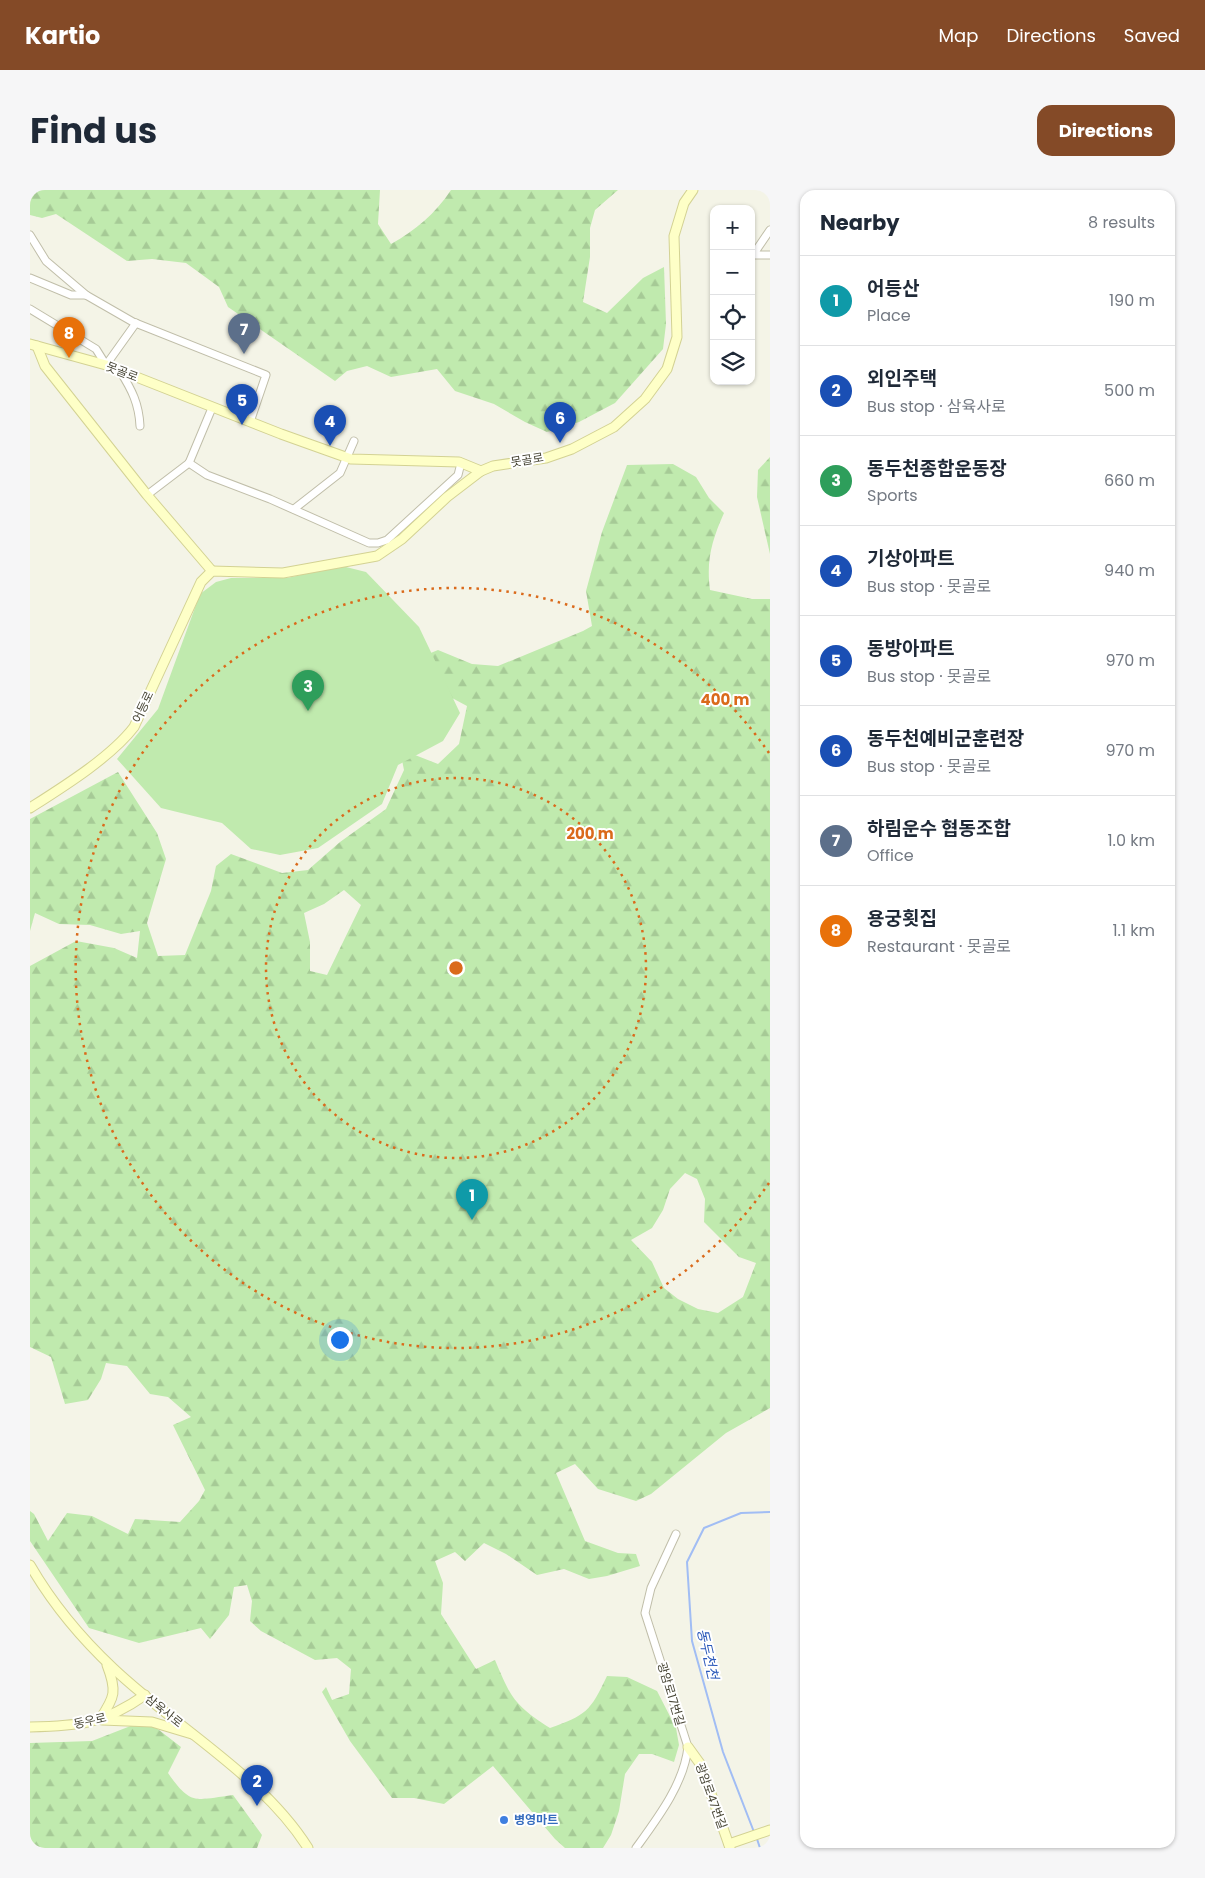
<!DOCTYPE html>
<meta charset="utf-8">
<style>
body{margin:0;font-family:Poppins,"Noto Sans KR",sans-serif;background:#f6f6f7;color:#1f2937}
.controls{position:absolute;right:15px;top:15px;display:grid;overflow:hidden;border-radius:10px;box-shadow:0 1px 4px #0004}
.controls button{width:45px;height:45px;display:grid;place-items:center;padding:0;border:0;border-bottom:1px solid #e0e1e3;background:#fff;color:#1f2937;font:25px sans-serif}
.you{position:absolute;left:309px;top:1149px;width:18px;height:18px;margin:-12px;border:4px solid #fff;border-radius:50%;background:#1a73e8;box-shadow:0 0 0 8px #1a73e833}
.badge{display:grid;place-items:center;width:32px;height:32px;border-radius:50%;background:#844a27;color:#fff;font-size:16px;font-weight:700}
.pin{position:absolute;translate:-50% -41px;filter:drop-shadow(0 1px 2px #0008)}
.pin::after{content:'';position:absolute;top:26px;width:18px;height:15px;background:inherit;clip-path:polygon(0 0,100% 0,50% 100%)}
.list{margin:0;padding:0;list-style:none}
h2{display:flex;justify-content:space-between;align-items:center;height:65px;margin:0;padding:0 20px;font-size:21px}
h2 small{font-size:16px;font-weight:400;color:#747a83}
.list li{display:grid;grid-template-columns:32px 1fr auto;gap:15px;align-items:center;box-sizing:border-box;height:90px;padding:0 20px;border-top:1px solid #e0e1e3}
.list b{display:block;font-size:19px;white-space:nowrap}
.list p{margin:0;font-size:16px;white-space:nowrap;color:#747a83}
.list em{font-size:16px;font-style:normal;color:#747a83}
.icon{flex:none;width:28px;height:28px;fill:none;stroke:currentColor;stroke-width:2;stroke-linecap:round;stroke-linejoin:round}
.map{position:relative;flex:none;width:740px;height:1658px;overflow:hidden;border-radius:15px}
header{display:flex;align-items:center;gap:30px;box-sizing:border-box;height:70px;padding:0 25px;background:#844a27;color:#fff}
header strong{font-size:24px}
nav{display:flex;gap:28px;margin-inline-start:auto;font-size:18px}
.intro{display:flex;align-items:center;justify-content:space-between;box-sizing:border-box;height:120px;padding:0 30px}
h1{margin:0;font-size:35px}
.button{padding:12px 22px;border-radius:15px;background:#844a27;color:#fff;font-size:18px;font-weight:700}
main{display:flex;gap:30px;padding:0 30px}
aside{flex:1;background:#fff;border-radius:15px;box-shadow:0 1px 4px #0004}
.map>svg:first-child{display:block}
.forest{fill:url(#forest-firs);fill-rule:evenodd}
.pitch{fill:#c0eaae}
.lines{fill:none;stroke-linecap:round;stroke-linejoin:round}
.stream{stroke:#a1bdf4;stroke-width:2}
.street-casing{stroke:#c0bea9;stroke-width:9}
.secondary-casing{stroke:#d3d293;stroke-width:11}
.street{stroke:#fff;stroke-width:7}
.secondary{stroke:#feffc7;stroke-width:9}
.ring{fill:none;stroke:#da6a1b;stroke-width:2.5;stroke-dasharray:2.5 5}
.shop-dot{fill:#3f7fe0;stroke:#fff;stroke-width:2}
.labels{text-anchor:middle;stroke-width:4;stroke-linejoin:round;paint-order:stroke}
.street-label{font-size:12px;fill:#484636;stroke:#fff}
.shop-label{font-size:12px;font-weight:bold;fill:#366cbe;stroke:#fff;text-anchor:start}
.water-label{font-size:14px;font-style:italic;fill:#2a58b9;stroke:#fff}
.centre{fill:#da6a1b;stroke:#fff;stroke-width:2.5}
.ring-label{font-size:15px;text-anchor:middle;font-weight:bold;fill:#da6a1b;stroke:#fff;stroke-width:4;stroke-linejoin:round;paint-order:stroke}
</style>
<header>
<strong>Kartio</strong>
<nav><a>Map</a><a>Directions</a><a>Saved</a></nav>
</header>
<div class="intro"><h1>Find us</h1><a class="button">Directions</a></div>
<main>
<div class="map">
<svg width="740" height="1658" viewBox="0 0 740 1658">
<defs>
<pattern id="forest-firs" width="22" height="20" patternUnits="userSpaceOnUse" patternTransform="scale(1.25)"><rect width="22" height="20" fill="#c0eaae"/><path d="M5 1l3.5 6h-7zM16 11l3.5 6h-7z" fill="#a6ca96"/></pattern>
</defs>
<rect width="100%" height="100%" fill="#f4f4e7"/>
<g class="forest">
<path d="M 0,0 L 350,0 L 348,34 L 361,54 C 386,40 405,24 421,0 L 588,0 L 565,20 L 560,38 L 560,67 L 553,112 L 577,123 L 613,88 L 634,77 L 636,134 L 633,159 L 585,213 L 549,232 L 517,242 L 495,232 L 464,214 L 425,201 L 407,179 L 361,187 L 337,176 L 317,181 L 305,191 L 198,117 L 189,97 L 156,73 L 122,69 L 97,71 L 26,24 L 12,28 L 0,25 Z"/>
<path d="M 740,267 L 740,364 L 727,307 L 728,280 Z"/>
<path d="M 643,274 L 666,287 L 679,308 L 694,323 C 682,350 676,370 680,400 L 722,409 L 740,409 L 740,1218 L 696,1243 L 621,1304 L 606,1311 L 568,1299 L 545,1274 L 526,1283 L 555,1351 L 588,1363 L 606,1364 L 610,1376 L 577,1386 L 559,1389 L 534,1379 L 507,1385 L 476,1364 L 454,1353 L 435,1371 L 425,1362 L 405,1371 L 413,1393 L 411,1424 L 446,1479 L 465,1470 C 481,1508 484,1515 520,1538 C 556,1525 560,1522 577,1486 L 597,1487 L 627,1501 L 646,1538 L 649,1555 L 644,1572 L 622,1564 L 609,1564 L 595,1584 L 589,1621 L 581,1645 L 573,1658 L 535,1658 L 525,1649 L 463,1576 L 414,1614 L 384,1608 L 362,1608 L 320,1551 L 292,1502 L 296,1497 L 302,1510 L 319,1504 L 321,1479 L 307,1468 L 285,1470 L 231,1441 L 220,1431 L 222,1411 L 217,1395 L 204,1397 L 199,1425 L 180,1449 L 171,1438 L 109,1453 L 59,1438 L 0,1351 L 0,1321 L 4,1324 L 18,1351 L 37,1323 L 62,1326 L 98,1344 L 105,1329 L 150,1332 L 169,1311 L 175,1300 L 143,1235 L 161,1227 L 138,1207 L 120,1204 L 97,1176 L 76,1173 L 71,1189 L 58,1210 L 35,1214 L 21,1167 L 0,1157 L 0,776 L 46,751 L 84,758 L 107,768 L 110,741 L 91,744 L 60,735 L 29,734 L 5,723 L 0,741 L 0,629 L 88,582 L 127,643 L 136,669 L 117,733 L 128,766 L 155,765 L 181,701 L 186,676 L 201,664 L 252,683 L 278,680 L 310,652 L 356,619 L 374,580 L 368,550 L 385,565 L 408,574 L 429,554 L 437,516 L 409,501 L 386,469 L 408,460 L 442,474 L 468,476 L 553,441 L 562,436 L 556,401 L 572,342 L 597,275 ZM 314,700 L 331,715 L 297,785 L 280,781 L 280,752 L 274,723 L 294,714 ZM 655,983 L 667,989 L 675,1009 L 674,1032 L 709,1067 L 726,1073 L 713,1107 L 688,1123 L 668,1119 L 648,1109 L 634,1098 L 622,1072 L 601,1050 L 622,1038 L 633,1020 L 640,999 Z"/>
<path d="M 116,1530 L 151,1557 L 138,1583 C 161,1616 165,1610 203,1605 L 232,1645 L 227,1658 L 0,1658 L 0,1553 L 62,1551 Z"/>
</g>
<path class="pitch" d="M 312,376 L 336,382 L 389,437 L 430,523 L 413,551 L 368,575 L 352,614 L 288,658 L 250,665 L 221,659 L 192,633 L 131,618 L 87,569 L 128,519 L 170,404 L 186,392 L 201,388 L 257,388 Z"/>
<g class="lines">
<g class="stream">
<path d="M 724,1642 L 693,1562 L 662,1451 L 657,1372 L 674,1338 L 711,1323 L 740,1322"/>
<path d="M 727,1649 L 730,1658"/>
</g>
<g class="street-casing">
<g id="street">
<path d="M 740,40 L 723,65 L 740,65"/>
<path d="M 0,45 L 16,71 L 56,105"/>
<path d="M 0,88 L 41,105 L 56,105 L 103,132 L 236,185 L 220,232"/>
<path d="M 0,119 L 66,159 L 76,175 L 106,133"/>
<path d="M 90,181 C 102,200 109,214 110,236"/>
<path d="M 159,273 L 177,285 L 240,309 L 339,353 L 348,353 L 357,350 L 428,285 L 431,273"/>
<path d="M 159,273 L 182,218"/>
<path d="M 117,305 L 159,273"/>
<path d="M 264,319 L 310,283 L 324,251"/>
<path d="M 606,1658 C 627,1629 654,1594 658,1557 L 615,1423 L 621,1398 L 646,1344"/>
</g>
</g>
<g class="secondary-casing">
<g id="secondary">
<path d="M 0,154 L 76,175 L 251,244 L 321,269 L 429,272 L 451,281"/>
<path d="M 7,156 L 15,176 L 117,305 L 182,381"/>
<path d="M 0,618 C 33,597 81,567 104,537 L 171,392 L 182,381 L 253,383 L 347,366 L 372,349 L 417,307 L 451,281 L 463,276 L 516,268 L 542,259 L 584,237 L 615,209 L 637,179 L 647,147 L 644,46 L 654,13 L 663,0"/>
<path d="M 0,1375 C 22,1413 51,1448 83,1478 C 145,1537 232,1585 278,1658"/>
<path d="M 70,1529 C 85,1507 87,1501 77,1475"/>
<path d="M 72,1530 L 122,1532 L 162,1544"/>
<path d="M 0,1537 C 49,1536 74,1534 115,1505"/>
<path d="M 658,1557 L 671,1575 L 700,1658"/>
<path d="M 699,1654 L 740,1640"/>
</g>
</g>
<use href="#street" class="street"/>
<use href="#secondary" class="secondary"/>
</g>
<g class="ring">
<circle cx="426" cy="778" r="190"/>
<path d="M739 993A380 380 0 1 1 739 563"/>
</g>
<circle class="shop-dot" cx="474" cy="1630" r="5"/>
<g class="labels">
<g class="street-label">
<text transform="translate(92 182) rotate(21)" y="4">못골로</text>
<text transform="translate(497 270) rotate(-10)" y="4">못골로</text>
<text transform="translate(113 517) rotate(-65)" y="4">어등로</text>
<text transform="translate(641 1504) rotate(73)" y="4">광암로17번길</text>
<text transform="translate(134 1521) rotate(39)" y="4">삼육사로</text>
<text transform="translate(60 1531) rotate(-13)" y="4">동우로</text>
<text transform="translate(681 1606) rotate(70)" y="4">광암로47번길</text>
</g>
<g class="shop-label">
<text x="484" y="1634">병영마트</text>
</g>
<g class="water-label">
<text transform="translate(678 1464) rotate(77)" y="5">동두천천</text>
</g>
</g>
<circle cx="426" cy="778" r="8" class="centre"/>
<g class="ring-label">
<text x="695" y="515">400 m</text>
<text x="560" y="649">200 m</text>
</g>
</svg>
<div class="controls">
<button>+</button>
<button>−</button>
<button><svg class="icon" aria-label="locate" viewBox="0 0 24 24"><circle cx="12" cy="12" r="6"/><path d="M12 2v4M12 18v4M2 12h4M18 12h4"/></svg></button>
<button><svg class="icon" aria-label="layers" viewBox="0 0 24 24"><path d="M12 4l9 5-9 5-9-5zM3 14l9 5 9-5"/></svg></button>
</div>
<div class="you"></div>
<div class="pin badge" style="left:442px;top:1030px;background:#0f9aa8">1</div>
<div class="pin badge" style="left:227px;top:1616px;background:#1a4fb4">2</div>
<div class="pin badge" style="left:278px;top:521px;background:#2e9e5b">3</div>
<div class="pin badge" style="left:300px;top:256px;background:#1a4fb4">4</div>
<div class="pin badge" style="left:212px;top:235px;background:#1a4fb4">5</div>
<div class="pin badge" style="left:530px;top:253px;background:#1a4fb4">6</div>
<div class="pin badge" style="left:214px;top:164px;background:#5c6f8a">7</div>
<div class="pin badge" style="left:39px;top:168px;background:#e8710a">8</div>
</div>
<aside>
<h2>Nearby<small>8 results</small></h2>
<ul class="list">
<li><span class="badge" style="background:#0f9aa8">1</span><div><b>어등산</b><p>Place</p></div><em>190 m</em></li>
<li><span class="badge" style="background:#1a4fb4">2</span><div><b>외인주택</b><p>Bus stop · 삼육사로</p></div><em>500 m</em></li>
<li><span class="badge" style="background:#2e9e5b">3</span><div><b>동두천종합운동장</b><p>Sports</p></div><em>660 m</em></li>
<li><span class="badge" style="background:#1a4fb4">4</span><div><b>기상아파트</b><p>Bus stop · 못골로</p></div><em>940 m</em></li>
<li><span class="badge" style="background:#1a4fb4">5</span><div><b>동방아파트</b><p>Bus stop · 못골로</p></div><em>970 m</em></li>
<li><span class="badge" style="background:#1a4fb4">6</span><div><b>동두천예비군훈련장</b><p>Bus stop · 못골로</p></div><em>970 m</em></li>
<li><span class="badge" style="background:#5c6f8a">7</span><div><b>하림운수 협동조합</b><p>Office</p></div><em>1.0 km</em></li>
<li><span class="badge" style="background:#e8710a">8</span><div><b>용궁횟집</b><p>Restaurant · 못골로</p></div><em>1.1 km</em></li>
</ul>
</aside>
</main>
